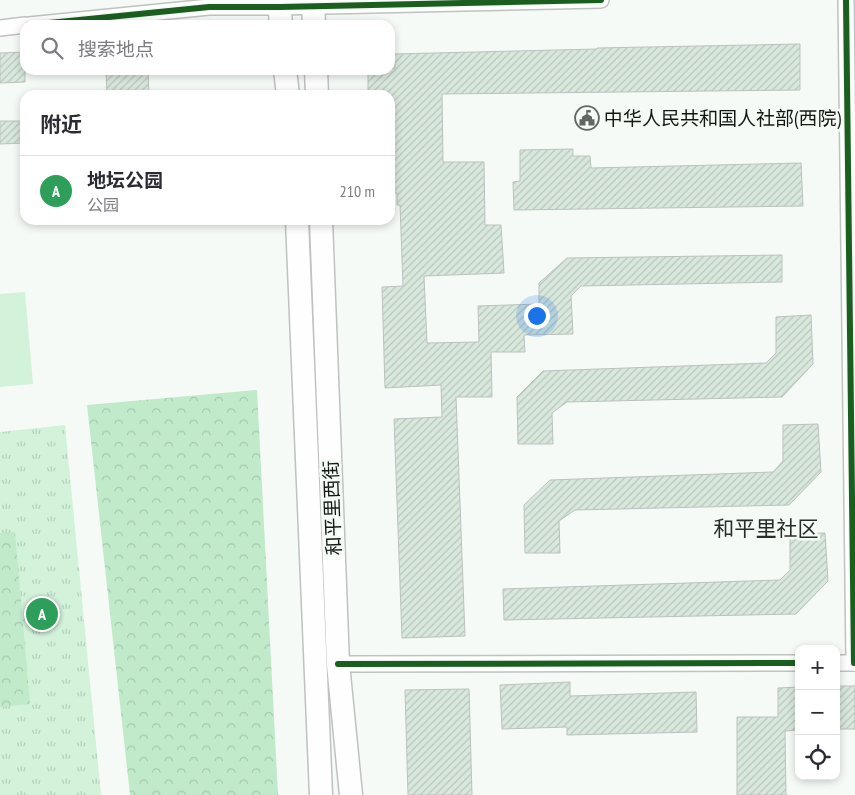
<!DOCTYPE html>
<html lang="zh">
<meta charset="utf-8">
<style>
body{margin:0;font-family:"PT Sans Narrow","Noto Sans SC",sans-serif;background:#f2f2f3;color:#2b2b33}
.controls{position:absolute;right:15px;bottom:15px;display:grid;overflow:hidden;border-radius:10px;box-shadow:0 2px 8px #0003}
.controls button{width:45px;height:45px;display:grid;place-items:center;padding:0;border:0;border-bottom:1px solid #e1e1e2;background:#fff;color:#2b2b33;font:25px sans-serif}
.you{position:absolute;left:536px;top:315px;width:18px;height:18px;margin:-12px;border:4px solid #fff;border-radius:50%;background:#1a73e8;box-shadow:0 0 0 8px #1a73e833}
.badge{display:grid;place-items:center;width:32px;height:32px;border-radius:50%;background:#d93025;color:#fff;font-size:16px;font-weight:700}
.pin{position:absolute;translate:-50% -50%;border:2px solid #fff;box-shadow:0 1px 5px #0006}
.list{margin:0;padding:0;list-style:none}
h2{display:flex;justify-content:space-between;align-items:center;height:65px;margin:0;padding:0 20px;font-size:21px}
h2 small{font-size:16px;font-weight:400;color:#7c7c81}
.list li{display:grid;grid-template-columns:32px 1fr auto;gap:15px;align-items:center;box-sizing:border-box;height:70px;padding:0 20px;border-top:1px solid #e1e1e2}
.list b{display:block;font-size:19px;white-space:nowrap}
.list p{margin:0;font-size:16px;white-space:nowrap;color:#7c7c81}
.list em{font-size:16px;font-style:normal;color:#7c7c81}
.icon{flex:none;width:28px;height:28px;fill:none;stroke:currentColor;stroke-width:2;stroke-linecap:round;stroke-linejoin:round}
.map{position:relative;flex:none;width:855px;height:795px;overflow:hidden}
.search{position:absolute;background:#fff;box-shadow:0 2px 8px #0003;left:20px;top:20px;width:375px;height:55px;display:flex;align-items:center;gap:12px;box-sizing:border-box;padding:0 18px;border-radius:15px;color:#7c7c81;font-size:19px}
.panel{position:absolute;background:#fff;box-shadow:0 2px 8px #0003;left:20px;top:90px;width:375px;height:135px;border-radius:15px}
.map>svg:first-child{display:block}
.grass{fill:url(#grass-tufts)}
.forest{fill:url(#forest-crowns)}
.pitch{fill:#d3f2da}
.building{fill:url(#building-hatch);stroke:#bdc1be}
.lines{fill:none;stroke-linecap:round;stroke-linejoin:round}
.street-casing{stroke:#bfc2c0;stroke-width:18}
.primary-casing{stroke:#bfc2c0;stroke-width:25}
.street{stroke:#fefefe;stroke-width:15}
.primary{stroke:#fefefe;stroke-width:22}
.cycleway-casing{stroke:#f4fbf5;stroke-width:9}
.cycleway{stroke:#1b5e20;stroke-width:6}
.labels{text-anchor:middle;stroke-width:5;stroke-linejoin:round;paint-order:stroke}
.poi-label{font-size:19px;fill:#151715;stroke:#f4fbf5;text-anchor:start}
.street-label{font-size:19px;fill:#151715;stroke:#f4fbf5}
.quarter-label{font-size:21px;fill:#272c28;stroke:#f4fbf5}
</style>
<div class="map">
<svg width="855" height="795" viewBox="0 0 855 795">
<defs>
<pattern id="grass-tufts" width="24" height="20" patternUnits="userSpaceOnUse" patternTransform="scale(1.25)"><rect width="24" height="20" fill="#d3f2da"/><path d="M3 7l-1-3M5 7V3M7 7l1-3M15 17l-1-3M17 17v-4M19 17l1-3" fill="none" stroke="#b4cfba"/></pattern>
<pattern id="forest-crowns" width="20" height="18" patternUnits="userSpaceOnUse" patternTransform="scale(1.25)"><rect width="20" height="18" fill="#c1eacb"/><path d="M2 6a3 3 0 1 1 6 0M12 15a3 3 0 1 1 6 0" fill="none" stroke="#a5c8ad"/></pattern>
<pattern id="building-hatch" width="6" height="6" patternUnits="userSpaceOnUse" patternTransform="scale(1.25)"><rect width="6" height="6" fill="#d9e8dd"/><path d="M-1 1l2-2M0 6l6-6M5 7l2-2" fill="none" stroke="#b9c6bd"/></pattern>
</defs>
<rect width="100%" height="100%" fill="#f5faf6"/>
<path class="grass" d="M 65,425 L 101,795 L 0,795 L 0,432 Z"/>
<g class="forest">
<path d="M 257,390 L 278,795 L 130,795 L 87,405 Z"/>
<path d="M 15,532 L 30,704 L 0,707 L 0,533 Z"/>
</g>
<path class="pitch" d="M 25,292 L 33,384 L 0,387 L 0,294 Z"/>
<g class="building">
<path d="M 800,44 L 800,90 L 442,94 L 443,162 L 484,162 L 485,225 L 501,225 L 504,273 L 424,276 L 427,343 L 479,342 L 478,306 L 539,304 L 539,283 L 567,258 L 782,255 L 782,282 L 581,286 L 571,296 L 573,334 L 524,335 L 525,352 L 491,352 L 492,397 L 456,397 L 465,636 L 402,638 L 394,419 L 442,417 L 441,385 L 385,388 L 382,287 L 403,286 L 400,205 L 397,205 L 397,193 L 390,193 L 390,95 L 368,95 L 368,70 L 390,70 L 390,68 L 395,68 L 394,54 L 597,49 L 597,48 Z"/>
<path d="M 25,52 L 25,82 L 0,83 L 0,53 Z"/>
<path d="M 106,70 L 148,70 L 149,95 L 107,95 Z"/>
<path d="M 0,121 L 25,121 L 25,143 L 0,144 Z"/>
<path d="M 573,149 L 573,156 L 590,156 L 591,168 L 801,163 L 803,206 L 514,210 L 513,182 L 520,181 L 520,150 Z"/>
<path d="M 811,315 L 813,364 L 782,397 L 567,402 L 552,413 L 553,444 L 518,444 L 517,397 L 543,371 L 766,363 L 776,353 L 776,317 Z"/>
<path d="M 818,424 L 821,472 L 789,505 L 575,510 L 559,521 L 560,553 L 525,553 L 524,505 L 550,480 L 773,472 L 783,461 L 783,425 Z"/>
<path d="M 825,533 L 828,581 L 796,614 L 504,620 L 503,589 L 780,580 L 790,570 L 790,534 Z"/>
<path d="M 570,682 L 570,696 L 696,692 L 697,732 L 567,735 L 567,727 L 502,729 L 500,685 Z"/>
<rect x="836" y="686" width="19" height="43"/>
<path d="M 799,687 L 799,730 L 785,731 L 786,795 L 737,795 L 737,717 L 778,717 L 778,688 Z"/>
<path d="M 469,689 L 472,795 L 408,795 L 405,690 Z"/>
</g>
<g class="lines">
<g class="street-casing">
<g id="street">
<path d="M 846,0 L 854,663"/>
<path d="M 29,25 L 209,7 L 280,7 L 601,0"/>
<path d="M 0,28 L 25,25"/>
<path d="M 836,663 L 855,663"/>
<path d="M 338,664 L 799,663"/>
</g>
</g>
<g class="primary-casing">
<g id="primary">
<path d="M 279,0 L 281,25"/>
<path d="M 313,0 L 314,25"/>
<path d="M 285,70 L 288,95"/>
<path d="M 316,70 L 317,95"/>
<path d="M 297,220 L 321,795"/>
<path d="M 321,220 L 338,664 L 351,795"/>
</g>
</g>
<use href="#street" class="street"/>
<use href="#primary" class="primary"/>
<g class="cycleway-casing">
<g id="cycleway">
<path d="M 846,0 L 854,663"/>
<path d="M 29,25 L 209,7 L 280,7 L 601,0"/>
<path d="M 338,664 L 799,663"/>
</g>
</g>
<use href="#cycleway" class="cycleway"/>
</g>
<defs>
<g id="civic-ring" transform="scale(1.25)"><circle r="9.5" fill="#f4fbf5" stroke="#636664" stroke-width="1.5"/><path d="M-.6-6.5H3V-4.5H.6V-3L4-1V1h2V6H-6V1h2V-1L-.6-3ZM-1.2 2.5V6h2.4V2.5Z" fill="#636664"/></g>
</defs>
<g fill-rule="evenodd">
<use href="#civic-ring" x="587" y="118"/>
</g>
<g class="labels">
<g class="poi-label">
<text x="604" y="125">中华人民共和国人社部(西院)</text>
</g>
<g class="street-label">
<text transform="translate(332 508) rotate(-92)" y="7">和平里西街</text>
</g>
<g class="quarter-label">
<text x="766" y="536">和平里社区</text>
</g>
</g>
</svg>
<div class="controls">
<button>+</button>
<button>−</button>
<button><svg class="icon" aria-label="locate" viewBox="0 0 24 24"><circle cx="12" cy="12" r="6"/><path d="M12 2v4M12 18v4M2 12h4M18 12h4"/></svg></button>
</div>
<div class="you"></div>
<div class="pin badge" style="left:42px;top:614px;background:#2e9e5b">A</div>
<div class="search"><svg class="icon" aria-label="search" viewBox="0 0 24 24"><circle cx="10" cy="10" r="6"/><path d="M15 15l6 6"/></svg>搜索地点</div>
<section class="panel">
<h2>附近<small></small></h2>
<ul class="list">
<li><span class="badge" style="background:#2e9e5b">A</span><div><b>地坛公园</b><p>公园</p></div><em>210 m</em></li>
</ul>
</section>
</div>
